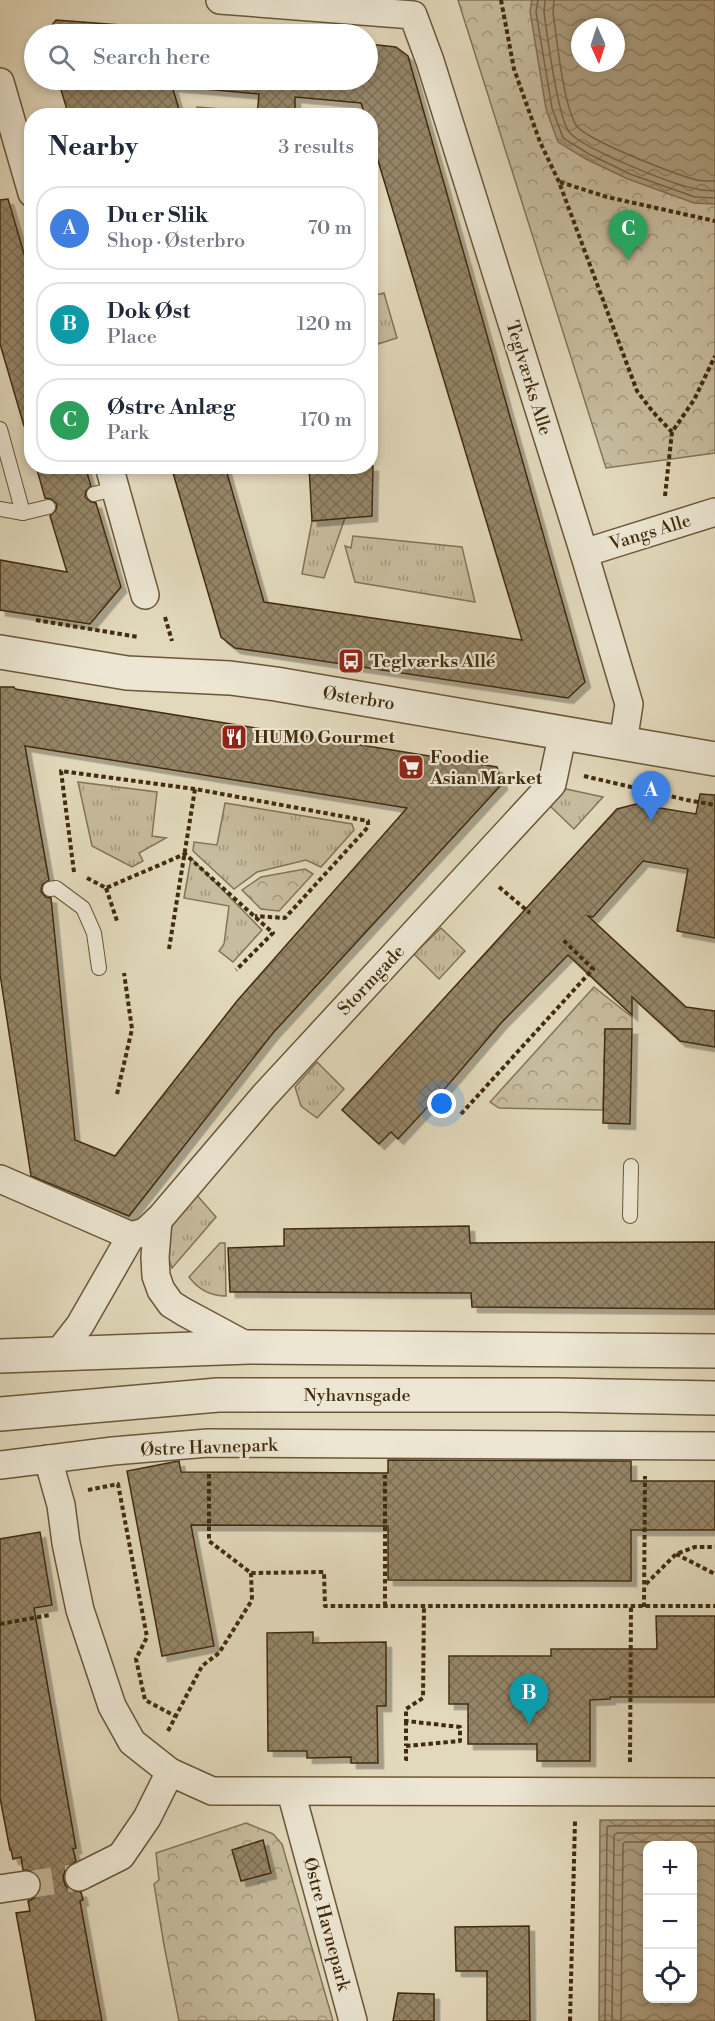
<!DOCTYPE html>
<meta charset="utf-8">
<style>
body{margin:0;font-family:"Libre Bodoni",serif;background:#f6f6f7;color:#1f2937}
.controls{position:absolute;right:18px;bottom:18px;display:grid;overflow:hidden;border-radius:12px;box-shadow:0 3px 9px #0003}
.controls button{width:54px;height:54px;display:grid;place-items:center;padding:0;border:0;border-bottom:2px solid #e0e1e3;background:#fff;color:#1f2937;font:30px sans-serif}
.compass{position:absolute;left:571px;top:18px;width:54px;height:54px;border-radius:50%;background:#fff;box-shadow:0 3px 9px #0003;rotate:177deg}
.you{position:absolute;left:442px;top:1104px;width:21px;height:21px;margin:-15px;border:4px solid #fff;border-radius:50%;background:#1a73e8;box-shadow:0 0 0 9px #1a73e833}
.badge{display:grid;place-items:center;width:39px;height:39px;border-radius:50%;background:#8f2418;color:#fff;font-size:20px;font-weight:700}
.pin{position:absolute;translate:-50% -50px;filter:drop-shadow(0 2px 3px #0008)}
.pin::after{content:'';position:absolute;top:32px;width:21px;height:18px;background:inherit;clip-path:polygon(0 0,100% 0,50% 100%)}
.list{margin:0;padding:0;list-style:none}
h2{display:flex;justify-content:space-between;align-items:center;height:78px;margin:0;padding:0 24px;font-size:26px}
h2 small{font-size:20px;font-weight:400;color:#747a83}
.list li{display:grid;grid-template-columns:39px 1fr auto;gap:18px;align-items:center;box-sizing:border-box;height:84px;margin:0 12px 12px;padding:0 12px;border:2px solid #e0e1e3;border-radius:24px}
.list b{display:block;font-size:22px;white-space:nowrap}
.list p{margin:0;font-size:20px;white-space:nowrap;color:#747a83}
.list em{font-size:20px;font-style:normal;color:#747a83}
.icon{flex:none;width:33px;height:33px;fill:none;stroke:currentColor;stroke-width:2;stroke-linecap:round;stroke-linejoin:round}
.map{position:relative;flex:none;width:715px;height:2021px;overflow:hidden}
.search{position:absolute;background:#fff;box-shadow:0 3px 9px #0003;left:24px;top:24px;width:354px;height:66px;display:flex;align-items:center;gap:15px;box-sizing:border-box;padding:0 21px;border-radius:33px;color:#747a83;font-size:22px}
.panel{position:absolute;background:#fff;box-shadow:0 3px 9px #0003;left:24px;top:108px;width:354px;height:366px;border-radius:24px}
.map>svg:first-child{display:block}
.grass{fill:url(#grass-tufts);stroke:#847456;stroke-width:1.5}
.park{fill:url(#park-crowns);stroke:#847456;stroke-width:1.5;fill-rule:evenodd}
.water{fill:url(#water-waves);stroke:#827052;stroke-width:1.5;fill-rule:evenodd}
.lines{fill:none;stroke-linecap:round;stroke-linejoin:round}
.shore{stroke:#776546;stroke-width:1.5}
.building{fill:url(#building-cross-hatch);stroke:#422c0d;stroke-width:1.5;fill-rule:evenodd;filter:url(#shadow)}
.minor-tunnel{stroke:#c2b699;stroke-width:27;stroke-dasharray:27 14;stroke-linecap:butt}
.service-casing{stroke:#6a5739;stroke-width:16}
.minor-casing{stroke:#6a5739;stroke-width:30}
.tertiary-casing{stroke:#6a5739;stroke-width:36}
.path{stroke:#422c0d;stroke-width:4;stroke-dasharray:4.5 3;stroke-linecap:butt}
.service{stroke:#ece6d3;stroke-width:14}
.minor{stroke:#ece6d3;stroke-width:27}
.tertiary{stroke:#ece6d3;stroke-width:33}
.labels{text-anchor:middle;stroke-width:4.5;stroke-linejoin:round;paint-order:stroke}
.street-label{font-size:18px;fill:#422c0d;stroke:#ece6d3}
.poi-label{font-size:18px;font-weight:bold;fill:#422c0d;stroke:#ece6d3;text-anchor:start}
</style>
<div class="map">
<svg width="715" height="2021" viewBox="0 0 715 2021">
<defs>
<pattern id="grass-tufts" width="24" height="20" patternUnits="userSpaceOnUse" patternTransform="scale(1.5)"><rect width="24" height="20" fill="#c7bc9e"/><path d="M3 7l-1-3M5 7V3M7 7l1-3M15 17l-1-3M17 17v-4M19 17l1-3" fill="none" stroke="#a3997f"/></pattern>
<pattern id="park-crowns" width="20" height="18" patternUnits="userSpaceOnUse" patternTransform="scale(1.5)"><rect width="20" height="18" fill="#c7bc9e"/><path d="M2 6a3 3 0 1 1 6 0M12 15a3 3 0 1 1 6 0" fill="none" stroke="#a3997f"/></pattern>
<pattern id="water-waves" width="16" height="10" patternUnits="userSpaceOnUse" patternTransform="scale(1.5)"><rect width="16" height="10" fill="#ac9e80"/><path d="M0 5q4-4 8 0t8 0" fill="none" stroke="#8e8167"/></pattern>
<pattern id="building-cross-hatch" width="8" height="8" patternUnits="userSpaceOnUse" patternTransform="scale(1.5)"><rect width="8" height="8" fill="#958668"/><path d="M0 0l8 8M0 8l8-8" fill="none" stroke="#7b6e54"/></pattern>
<filter id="shadow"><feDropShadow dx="5.5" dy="5.5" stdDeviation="0" flood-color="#0004"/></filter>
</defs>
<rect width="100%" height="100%" fill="#e2d9bc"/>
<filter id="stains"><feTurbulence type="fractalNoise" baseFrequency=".00333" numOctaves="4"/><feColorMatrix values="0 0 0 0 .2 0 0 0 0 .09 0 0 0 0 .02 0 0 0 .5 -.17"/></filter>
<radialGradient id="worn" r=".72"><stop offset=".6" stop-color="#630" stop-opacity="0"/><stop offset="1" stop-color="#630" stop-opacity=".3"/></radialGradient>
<g class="grass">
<path d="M 197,107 L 258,112 L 257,115 L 199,115 Z"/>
<path d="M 384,293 L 397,338 L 378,344 L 371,317 L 371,296 Z"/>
<path d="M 345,518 L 324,578 L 302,574 L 312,521 Z"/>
<path d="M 353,536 L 462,547 L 475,602 L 355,582 L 345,546 L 351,548 Z"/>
<path d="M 78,782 L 157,792 L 152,836 L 166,838 L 139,853 L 143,861 L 132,867 L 92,846 Z"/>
<path d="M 566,789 L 603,797 L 574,829 L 550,806 Z"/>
<path d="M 225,803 L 352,824 L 354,830 L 321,867 L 306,860 L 257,872 L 234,889 L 193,851 L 194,842 L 217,845 Z"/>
<path d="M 191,858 L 262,930 L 233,962 L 219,951 L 224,944 L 229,906 L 184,898 Z"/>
<path d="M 441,928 L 465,951 L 439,979 L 414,954 Z"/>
<path d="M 317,1062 L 344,1089 L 317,1118 L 301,1106 L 295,1087 Z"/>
<path d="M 195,1193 L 216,1217 L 172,1268 L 167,1255 L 171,1223 Z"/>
<path d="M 220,1243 L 225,1243 L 226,1296 C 211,1296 198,1289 189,1277 Z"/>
</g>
<g class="park">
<path d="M 458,0 L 715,0 L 715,453 L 606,468 ZM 580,27 L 616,27 L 616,63 L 580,63 Z"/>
<path d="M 305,869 L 313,874 L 279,911 L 261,909 L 242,890 L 261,877 Z"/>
<path d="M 594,987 L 632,1017 L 632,1029 L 605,1029 L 603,1110 L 499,1108 L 490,1102 Z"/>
<path d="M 246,1823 L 273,1834 L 282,1844 L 333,2021 L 179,2021 L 164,1945 L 154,1884 L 159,1880 L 156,1853 Z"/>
</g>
<g class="water">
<path d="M 532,0 L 715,0 L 715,204 L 694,203 L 628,179 L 586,159 L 558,142 L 546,109 L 530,11 ZM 580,27 L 616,27 L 616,63 L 580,63 Z"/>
<path d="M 600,1820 L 715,1820 L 715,2021 L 599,2021 ZM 648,1846 L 692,1846 L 692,1998 L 648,1998 Z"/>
</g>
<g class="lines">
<g class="shore">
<path d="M 538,0 L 536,12 L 552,108 L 563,138 L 589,154 L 630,174 L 695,197 L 715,198"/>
<path d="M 545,0 L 544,12 C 547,34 558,121 570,133 C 586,150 673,185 697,189 C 702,191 709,190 715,191"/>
<path d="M 554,0 L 553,12 C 557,39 563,104 576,125 C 585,140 677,175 697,180 C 702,181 709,181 715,181"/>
<path d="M 605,2021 L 607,1827 L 609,1826 L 715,1826"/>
<path d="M 612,2021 L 614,1835 L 617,1833 L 715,1833"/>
<path d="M 621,2021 L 623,1844 L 625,1842 L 715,1842"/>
</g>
</g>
<g class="building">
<path d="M 56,20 L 238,34 L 45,34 Z"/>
<path d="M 368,44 L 396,47 L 408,56 L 585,682 L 568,698 L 235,648 L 221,637 L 171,466 L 225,466 L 264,602 L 522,640 L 370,134 L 370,116 L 365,116 L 361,103 L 295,97 L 295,116 L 257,116 L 259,94 L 172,86 L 181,116 L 69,116 L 58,80 L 368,80 Z"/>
<path d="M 8,199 L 32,281 L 32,425 L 24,426 L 0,344 L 0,200 Z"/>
<path d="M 36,466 L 85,466 L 91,486 L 86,491 L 85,497 L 91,502 L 96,503 L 121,587 L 90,624 L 0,610 L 0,560 L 67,572 L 50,516 L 56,510 L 57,504 L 51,499 L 45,498 Z"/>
<path d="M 309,466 L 373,466 L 372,516 L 312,521 Z"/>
<path d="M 0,687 L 14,687 L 15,689 L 497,767 L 502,784 L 273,1033 L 129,1216 L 31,1176 L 0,974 ZM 25,746 L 407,808 L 237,1001 L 115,1156 L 75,1140 L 51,898 L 46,897 L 41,891 L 42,885 L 49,880 Z"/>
<path d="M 700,794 L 715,795 L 715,938 L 677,931 L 688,869 L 643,861 L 593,917 L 588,916 L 686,1007 L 715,1011 L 715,1047 L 680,1041 L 632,997 L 632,1015 L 568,955 L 502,1022 L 448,1085 L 398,1139 L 391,1132 L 379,1144 L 342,1110 L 617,809 L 636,804 L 696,814 Z"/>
<path d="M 605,1029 L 632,1029 L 630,1124 L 603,1123 Z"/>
<path d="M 469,1226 L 470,1243 L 715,1242 L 715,1309 L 472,1307 L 471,1293 L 230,1292 L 228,1248 L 284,1246 L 284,1229 Z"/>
<path d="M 388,1460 L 631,1461 L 631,1481 L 715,1481 L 715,1530 L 631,1530 L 631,1581 L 388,1580 L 388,1526 L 191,1525 L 214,1646 L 162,1656 L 127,1471 L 179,1461 L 181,1472 L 388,1473 Z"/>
<path d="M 40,1532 L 52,1605 L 34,1608 L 76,1848 L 73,1849 L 76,1861 L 66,1868 L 63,1877 L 65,1885 L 70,1890 L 81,1892 L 83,1900 L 80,1901 L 102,2021 L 36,2021 L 16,1913 L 30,1911 L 28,1901 L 35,1898 L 40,1891 L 41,1882 L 39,1876 L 32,1871 L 23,1870 L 21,1857 L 13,1859 L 11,1850 L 10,1850 L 0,1798 L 0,1539 Z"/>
<path d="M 656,1616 L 715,1616 L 715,1697 L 610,1697 L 610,1699 L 590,1700 L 590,1761 L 537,1761 L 537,1744 L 468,1744 L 468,1704 L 449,1704 L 449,1656 L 551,1656 L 551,1649 L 657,1649 Z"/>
<path d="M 313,1632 L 313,1643 L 386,1642 L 386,1706 L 377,1706 L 378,1763 L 351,1763 L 351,1757 L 307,1758 L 307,1751 L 268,1751 L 267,1633 Z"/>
<path d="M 263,1840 L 271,1873 L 241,1881 L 232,1850 Z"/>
<path d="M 529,1926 L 530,2021 L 487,2021 L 487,1971 L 456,1971 L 455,1927 Z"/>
<path d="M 398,1993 L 434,1994 L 434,2021 L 393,2021 Z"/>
</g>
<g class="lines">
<path class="minor-tunnel" d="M 26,1885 L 79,1877"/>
<g class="service-casing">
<g id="service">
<path d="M 0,429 L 23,513"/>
<path d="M 94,494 L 115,489"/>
<path d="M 0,509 L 23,513 L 48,507"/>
<path d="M 50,889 L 56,888 L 83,908 L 94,933 L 99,968"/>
<path d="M 630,1216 L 631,1166"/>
</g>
</g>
<g class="minor-casing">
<g id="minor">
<path d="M 220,0 L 413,15 L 430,61 L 584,553 L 629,704 L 623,743"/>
<path d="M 0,82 L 32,193"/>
<path d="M 109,466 L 145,595"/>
<path d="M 584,553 L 715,512"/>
<path d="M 0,1179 L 131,1236"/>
<path d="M 158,1220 L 155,1257 L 156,1276 L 161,1290 L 171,1304 L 184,1312 L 249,1347"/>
<path d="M 58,1353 L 80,1325 L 131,1236 L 145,1232 L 161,1217 L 264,1096 L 552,784 L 563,732"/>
<path d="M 48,1459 L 61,1505 L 66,1543 L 80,1610 L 112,1706 L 132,1742 L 170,1772 L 212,1791 L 715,1792"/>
<path d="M 0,1465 L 113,1451 L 208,1443 L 715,1446"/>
<path d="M 291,1792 L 353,2021"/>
<path d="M 79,1877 L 121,1856 L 147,1818 L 170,1772"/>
<path d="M 0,1889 L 26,1885"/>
</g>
</g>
<g class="tertiary-casing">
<g id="tertiary">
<path d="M 0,652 L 127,673 L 230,678 L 276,684 L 715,759"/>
<path d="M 0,1356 L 249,1347 L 715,1351"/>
<path d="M 0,1414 L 218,1395 L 557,1395 L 715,1398"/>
</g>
</g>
<g class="path">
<path d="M 501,0 L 514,69 L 540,142 L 559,182 L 637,391 L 653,412 L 672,432"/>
<path d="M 560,182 L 607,197 L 715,221"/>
<path d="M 665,496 L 672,432 L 694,400 L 715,356"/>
<path d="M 165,617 L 172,641"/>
<path d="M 36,620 L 138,637"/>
<path d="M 584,776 L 687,800 L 715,805"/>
<path d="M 74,872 L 61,771 L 195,789 L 368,821 L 368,827 L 285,918 L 255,916"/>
<path d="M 87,878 L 106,888 L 185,854 L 273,933 L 236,970"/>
<path d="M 499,887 L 530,913"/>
<path d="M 106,888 L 117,921"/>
<path d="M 169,949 L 195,789"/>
<path d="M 117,1094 L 132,1029 L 124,973"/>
<path d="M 461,1114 L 593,969 L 562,939"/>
<path d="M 209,1474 L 209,1541 L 251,1573 L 324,1572 L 325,1606 L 715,1606"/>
<path d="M 88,1490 L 118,1484 L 147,1637 L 136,1659 L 145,1700 L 175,1716"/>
<path d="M 676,1554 L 715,1574"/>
<path d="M 646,1584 L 676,1554 L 695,1547 L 715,1547"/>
<path d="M 385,1606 L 385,1475"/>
<path d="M 644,1607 L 645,1476"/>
<path d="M 0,1624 L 50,1615"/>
<path d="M 406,1721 L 406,1746"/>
<path d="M 168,1731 L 202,1666 L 219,1653 L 252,1600 L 251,1573"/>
<path d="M 408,1759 L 406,1759 L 406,1746 L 460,1741 L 460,1727 L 406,1721 L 406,1709 L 423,1698 L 424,1606"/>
<path d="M 630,1762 L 631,1607"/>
<path d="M 570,2021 L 575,1821"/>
</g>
<use href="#service" class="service"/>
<use href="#minor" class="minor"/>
<use href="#tertiary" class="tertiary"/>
</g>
<defs>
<g id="bus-square" transform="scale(1.35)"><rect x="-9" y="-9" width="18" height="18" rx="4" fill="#8f2418" stroke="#ece6d3"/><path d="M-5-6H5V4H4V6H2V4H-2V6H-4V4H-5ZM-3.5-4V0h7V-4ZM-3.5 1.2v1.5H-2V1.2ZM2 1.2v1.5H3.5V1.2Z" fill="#fff"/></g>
<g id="restaurant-square" transform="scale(1.35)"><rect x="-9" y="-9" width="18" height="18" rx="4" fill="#8f2418" stroke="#ece6d3"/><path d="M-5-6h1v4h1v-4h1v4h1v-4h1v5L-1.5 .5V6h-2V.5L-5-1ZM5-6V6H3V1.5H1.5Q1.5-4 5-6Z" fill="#fff"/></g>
<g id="supermarket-square" transform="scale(1.35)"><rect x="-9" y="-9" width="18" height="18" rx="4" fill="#8f2418" stroke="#ece6d3"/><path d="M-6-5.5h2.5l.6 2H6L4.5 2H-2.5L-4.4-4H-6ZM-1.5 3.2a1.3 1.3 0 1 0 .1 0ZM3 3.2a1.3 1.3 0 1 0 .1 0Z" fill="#fff"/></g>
</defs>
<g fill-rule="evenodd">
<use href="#bus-square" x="351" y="661"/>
<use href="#restaurant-square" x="234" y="737"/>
<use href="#supermarket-square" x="411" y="767"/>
</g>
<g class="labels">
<g class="street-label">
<text transform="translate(529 378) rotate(73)" y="6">Teglværks Alle</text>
<text transform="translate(650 532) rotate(-17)" y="6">Vangs Alle</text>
<text transform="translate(359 698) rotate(9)" y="6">Østerbro</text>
<text transform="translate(371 980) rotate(-47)" y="6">Stormgade</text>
<text x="357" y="1401">Nyhavnsgade</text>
<text transform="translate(209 1447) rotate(-2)" y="6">Østre Havnepark</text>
<text transform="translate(327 1924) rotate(75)" y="6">Østre Havnepark</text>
</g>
<g class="poi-label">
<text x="370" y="667">Teglværks Allé</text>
<text x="254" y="743">HUMO Gourmet</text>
<text x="430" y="763">Foodie<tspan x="430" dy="21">Asian Market</tspan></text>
</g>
</g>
<rect width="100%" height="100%" filter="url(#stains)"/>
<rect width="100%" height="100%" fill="url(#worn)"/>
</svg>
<div class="controls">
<button>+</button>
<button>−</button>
<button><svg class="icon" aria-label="locate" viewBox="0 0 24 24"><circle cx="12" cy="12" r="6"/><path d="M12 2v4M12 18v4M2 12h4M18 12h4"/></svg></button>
</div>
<svg class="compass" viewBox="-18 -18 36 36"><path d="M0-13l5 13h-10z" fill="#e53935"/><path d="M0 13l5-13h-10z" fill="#747a83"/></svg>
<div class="you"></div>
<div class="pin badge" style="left:651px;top:821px;background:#3f7fe0">A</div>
<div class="pin badge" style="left:529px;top:1724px;background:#0f9aa8">B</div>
<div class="pin badge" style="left:628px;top:260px;background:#2e9e5b">C</div>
<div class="search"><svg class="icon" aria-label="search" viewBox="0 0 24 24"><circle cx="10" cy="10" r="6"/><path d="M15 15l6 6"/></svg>Search here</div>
<section class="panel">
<h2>Nearby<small>3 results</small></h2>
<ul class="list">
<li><span class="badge" style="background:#3f7fe0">A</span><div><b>Du er Slik</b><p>Shop · Østerbro</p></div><em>70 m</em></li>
<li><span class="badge" style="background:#0f9aa8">B</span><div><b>Dok Øst</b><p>Place</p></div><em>120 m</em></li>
<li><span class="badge" style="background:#2e9e5b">C</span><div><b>Østre Anlæg</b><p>Park</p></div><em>170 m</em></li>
</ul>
</section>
</div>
